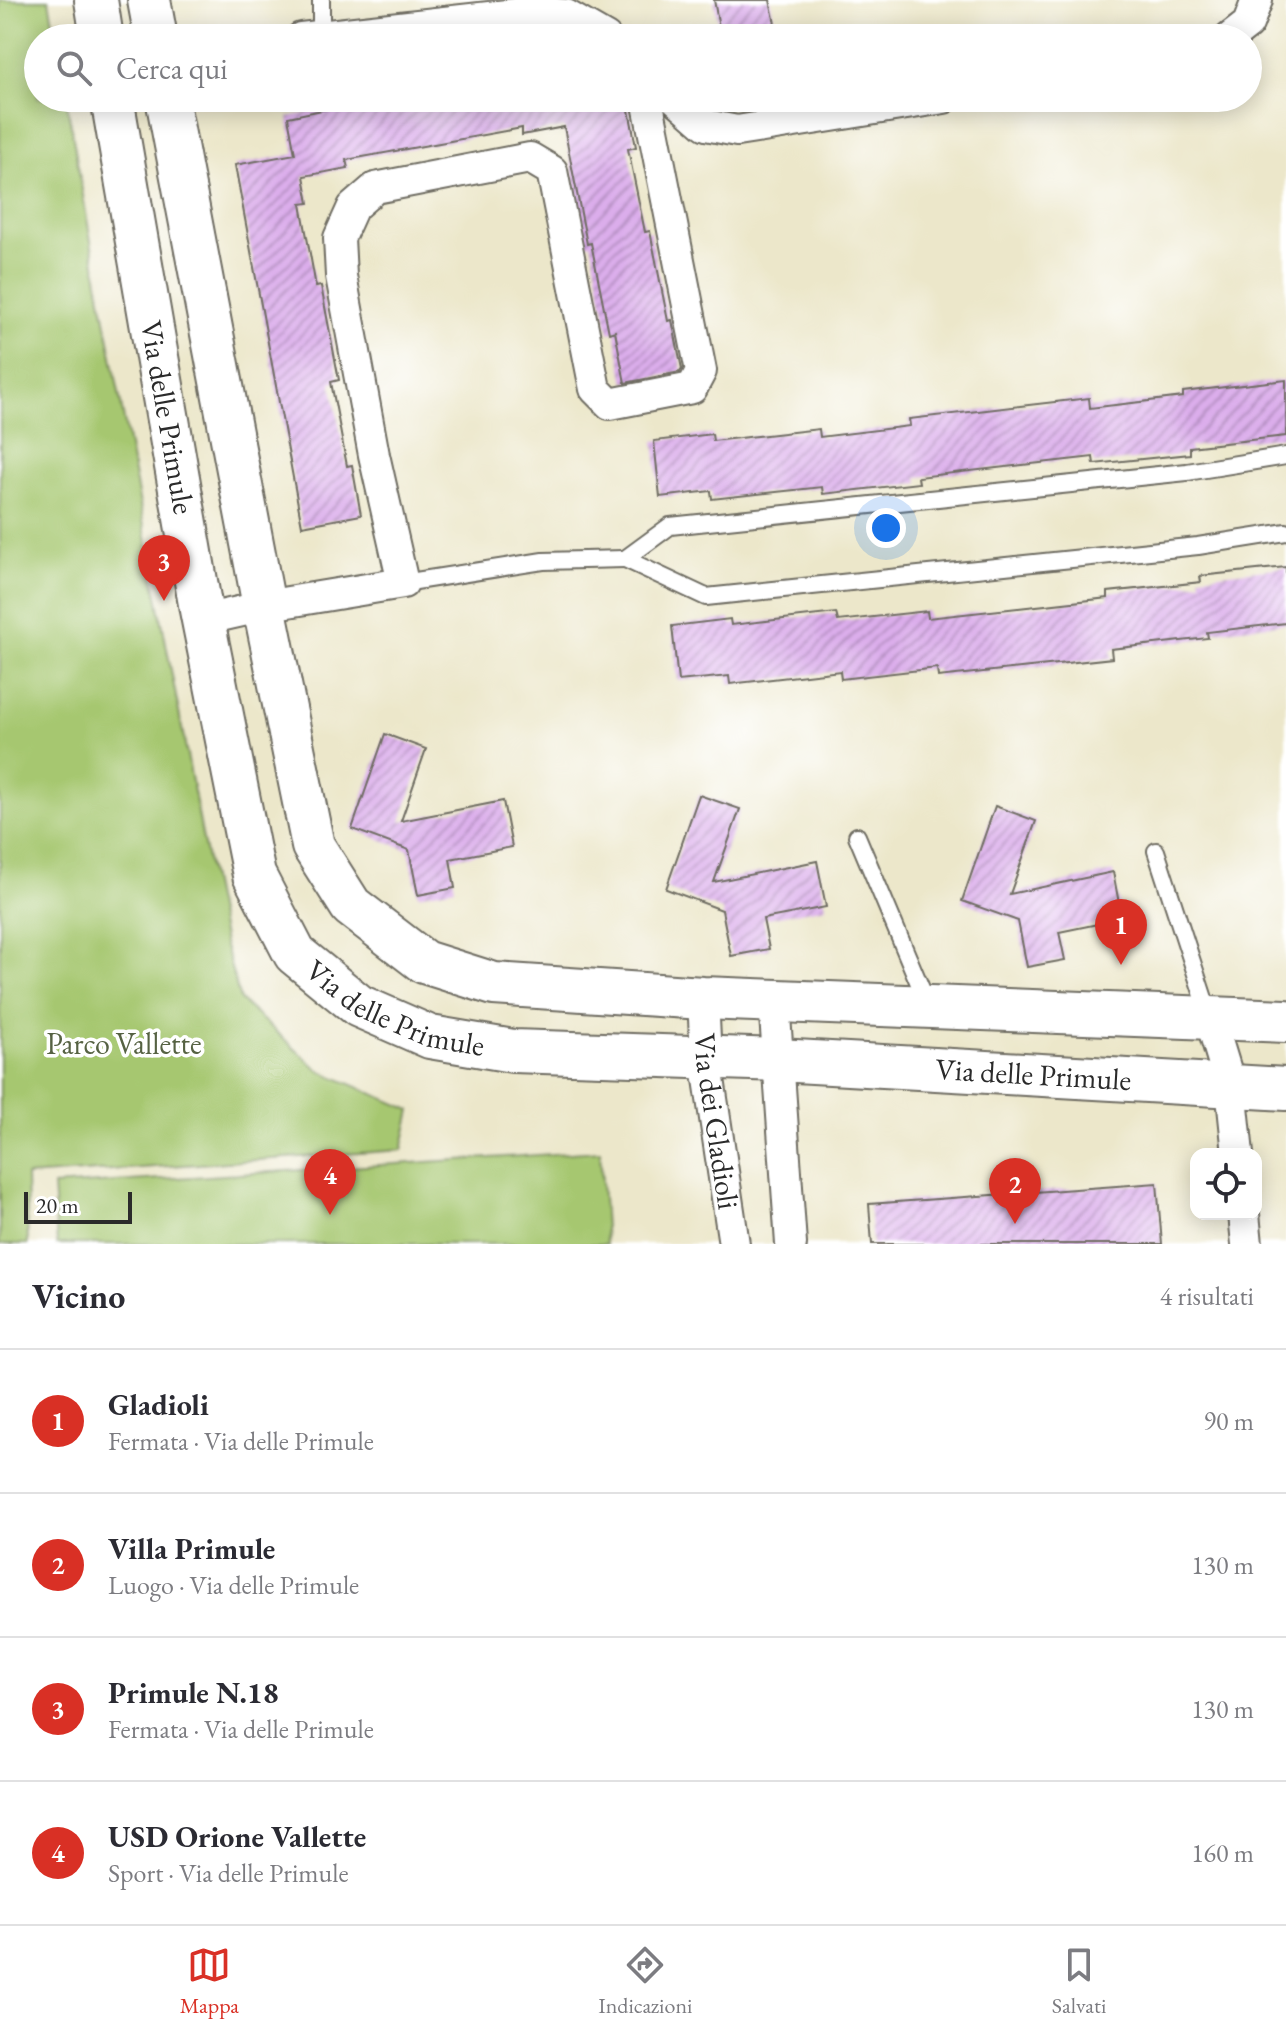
<!DOCTYPE html>
<html lang="it">
<meta charset="utf-8">
<style>
body{margin:0;font-family:"EB Garamond",serif;background:#f7f7f7;color:#2b2b33}
.controls{position:absolute;right:24px;bottom:24px;display:grid;overflow:hidden;border-radius:16px;box-shadow:0 4px 20px #0003}
.controls button{width:72px;height:72px;display:grid;place-items:center;padding:0;border:0;border-bottom:2px solid #e1e1e2;background:#fff;color:#2b2b33;font:40px sans-serif}
.scale{position:absolute;left:24px;bottom:20px;width:108px;box-sizing:border-box;padding-left:8px;border:4px solid #2b2b2b;border-top:0;font-size:22px;line-height:28px;white-space:nowrap;color:#2b2b2b;-webkit-text-stroke:6px #fff;paint-order:stroke}
.you{position:absolute;left:886px;top:528px;width:28px;height:28px;margin:-20px;border:6px solid #fff;border-radius:50%;background:#1a73e8;box-shadow:0 0 0 12px #1a73e833}
.badge{display:grid;place-items:center;width:52px;height:52px;border-radius:50%;background:#d93025;color:#fff;font-size:26px;font-weight:700}
.pin{position:absolute;translate:-50% -66px;filter:drop-shadow(0 2px 4px #0008)}
.pin::after{content:'';position:absolute;top:42px;width:28px;height:24px;background:inherit;clip-path:polygon(0 0,100% 0,50% 100%)}
.list{margin:0;padding:0;list-style:none}
h2{display:flex;justify-content:space-between;align-items:center;height:104px;margin:0;padding:0 32px;font-size:34px}
h2 small{font-size:26px;font-weight:400;color:#7c7c81}
.list li{display:grid;grid-template-columns:52px 1fr auto;gap:24px;align-items:center;box-sizing:border-box;height:144px;padding:0 32px;border-top:2px solid #e1e1e2}
.list b{display:block;font-size:30px;white-space:nowrap}
.list p{margin:0;font-size:26px;white-space:nowrap;color:#7c7c81}
.list em{font-size:26px;font-style:normal;color:#7c7c81}
.icon{flex:none;width:44px;height:44px;fill:none;stroke:currentColor;stroke-width:2;stroke-linecap:round;stroke-linejoin:round}
.map{position:relative;flex:none;width:1286px;height:1244px;overflow:hidden}
.search{position:absolute;background:#fff;box-shadow:0 4px 20px #0003;left:24px;right:24px;top:24px;height:88px;display:flex;align-items:center;gap:20px;box-sizing:border-box;padding:0 28px;border-radius:44px;color:#7c7c81;font-size:30px}
.sheet{height:680px;background:#fff}
nav{display:flex;justify-content:space-around;align-items:center;box-sizing:border-box;height:112px;border-top:2px solid #e1e1e2;background:#fff;font-size:22px;color:#7c7c81}
nav a{display:grid;justify-items:center;gap:4px}
nav .on{color:#d93025}
.map>svg:first-child{display:block}
.green{fill:#a6c770;stroke:#68794e;stroke-width:2}
.building{fill:url(#building-hatch)}
.lines{fill:none;stroke-linecap:round;stroke-linejoin:round}
.lane-casing{stroke:#6f6d63;stroke-width:20}
.street-casing{stroke:#6f6d63;stroke-width:34}
.secondary-casing{stroke:#6f6d63;stroke-width:46}
.lane{stroke:#fff;stroke-width:16}
.street{stroke:#fff;stroke-width:30}
.secondary{stroke:#fff;stroke-width:42}
.labels{text-anchor:middle;stroke-width:7;stroke-linejoin:round;paint-order:stroke}
.street-label{font-size:30px;fill:#2b2b2b;stroke:#fff}
.park-label{font-size:30px;fill:#566243;stroke:#fff}
</style>
<div class="map">
<svg width="1286" height="1244" viewBox="0 0 1286 1244">
<defs>
<pattern id="building-hatch" width="6" height="6" patternUnits="userSpaceOnUse" patternTransform="scale(2)"><rect width="6" height="6" fill="#dbadeb"/><path d="M-1 1l2-2M0 6l6-6M5 7l2-2" fill="none" stroke="#b28dbf"/></pattern>
</defs>
<rect width="100%" height="100%" fill="#fff"/>
<filter id="ink" filterUnits="userSpaceOnUse"><feTurbulence type="fractalNoise" baseFrequency=".0125" numOctaves="2"/><feDisplacementMap in="SourceGraphic" scale="16" xChannelSelector="R" yChannelSelector="G"/><feConvolveMatrix kernelMatrix="1 2 1 2 8 2 1 2 1" color-interpolation-filters="sRGB"/></filter>
<filter id="wash" filterUnits="userSpaceOnUse"><feTurbulence type="fractalNoise" baseFrequency=".006" numOctaves="4" result="noise"/><feDisplacementMap in="SourceGraphic" scale="32" xChannelSelector="R" yChannelSelector="G"/><feGaussianBlur stdDeviation="1.8" result="paint"/><feColorMatrix in="noise" values="0 0 0 0 0 0 0 0 0 0 0 0 0 0 0 0 0 1.4 0 .05"/><feComposite in="paint" operator="in"/></filter>
<g filter="url(#wash)">
<rect width="100%" height="100%" fill="#ece7ca"/>
<g class="green">
<path d="M 0,0 L 49,0 L 56,38 L 38,38 L 38,98 L 66,98 L 99,287 L 203,840 L 224,943 L 240,1000 L 320,1071 L 411,1110 L 402,1150 L 26,1176 L 28,1244 L 0,1244 Z"/>
<path d="M 600,1151 L 606,1244 L 57,1244 L 53,1186 Z"/>
</g>
<g id="blocks">
<g class="building">
<path d="M 714,0 L 770,0 L 778,38 L 721,38 Z"/>
<path d="M 362,98 L 567,98 L 569,110 L 627,99 L 636,147 L 628,149 L 645,232 L 650,231 L 668,321 L 672,320 L 682,369 L 680,372 L 625,383 L 615,331 L 609,333 L 591,243 L 587,244 L 564,127 L 522,135 L 522,128 L 346,160 L 348,168 L 304,176 L 309,203 L 301,204 L 316,287 L 321,286 L 339,380 L 331,382 L 347,466 L 352,465 L 361,515 L 302,526 L 235,165 L 295,154 L 288,117 L 337,107 L 337,103 Z"/>
<path d="M 1286,380 L 1286,436 L 1190,447 L 1190,454 L 1094,464 L 1093,457 L 918,477 L 919,483 L 823,494 L 822,487 L 712,499 L 711,491 L 660,497 L 654,441 L 712,434 L 713,441 L 819,429 L 820,437 L 910,426 L 909,419 L 1089,398 L 1090,408 L 1183,397 L 1183,392 Z"/>
<path d="M 1286,567 L 1286,623 L 1207,632 L 1208,638 L 1111,649 L 1112,658 L 938,677 L 937,668 L 841,679 L 840,671 L 730,684 L 729,676 L 678,681 L 672,626 L 730,619 L 731,625 L 836,613 L 838,621 L 927,611 L 928,618 L 1108,598 L 1108,592 L 1201,582 L 1200,576 Z"/>
<path d="M 385,734 L 426,749 L 401,821 L 503,801 L 512,847 L 450,859 L 455,888 L 418,895 L 409,850 L 352,829 Z"/>
<path d="M 699,795 L 740,809 L 714,882 L 817,861 L 826,907 L 763,919 L 769,949 L 731,956 L 722,910 L 666,889 Z"/>
<path d="M 995,806 L 1036,821 L 1010,894 L 1113,872 L 1122,919 L 1059,932 L 1065,960 L 1027,967 L 1018,921 L 962,901 Z"/>
<path d="M 1157,1183 L 1162,1244 L 872,1244 L 869,1204 Z"/>
</g>
</g>
</g>
<g filter="url(#ink)">
<use href="#blocks" fill-opacity="0" stroke="#6f6d63" stroke-width="2"/>
<g class="lines">
<g class="lane-casing">
<g id="lane">
<path d="M 321,0 L 321,35"/>
<path d="M 1286,456 L 1187,472 L 670,526 L 625,559 L 706,597 L 1198,546 L 1286,532"/>
<path d="M 403,583 L 543,561 L 625,559"/>
<path d="M 857,836 L 928,1005"/>
<path d="M 1156,851 L 1210,1017"/>
</g>
</g>
<g class="street-casing">
<g id="street">
<path d="M 301,38 L 534,12 L 566,15 L 606,38"/>
<path d="M 1230,38 L 1248,24 L 1257,0"/>
<path d="M 675,98 L 706,125 L 737,131 L 944,98"/>
<path d="M 203,620 L 264,606 L 403,583 L 374,455 L 341,276 L 339,238 L 353,207 L 375,188 L 530,158 L 552,171 L 595,389 L 610,404 L 692,388 L 701,371 L 649,109 L 652,98"/>
<path id="s1" d="M 703,998 L 706,1059 L 734,1244"/>
<path d="M 774,1001 L 791,1244"/>
<path d="M 1210,1018 L 1231,1087 L 1238,1154"/>
<path d="M 1244,1214 L 1247,1244"/>
</g>
</g>
<g class="secondary-casing">
<g id="secondary">
<path d="M 96,0 L 102,38"/>
<path d="M 149,0 L 156,38"/>
<path id="s2" d="M 112,98 L 201,610 L 254,875 L 295,954 L 359,1006 L 430,1037 L 513,1051 L 778,1060 L 1286,1089"/>
<path d="M 167,98 L 264,606 L 313,846 L 351,906 L 424,962 L 494,984 L 703,998 L 1286,1021"/>
</g>
</g>
<use href="#lane" class="lane"/>
<use href="#street" class="street"/>
<use href="#secondary" class="secondary"/>
</g>
</g>
<g class="labels">
<g class="street-label">
<text dy="10" stroke="none"><textPath href="#s2" startOffset="324">Via delle Primule</textPath></text>
<text dy="10" stroke="none"><textPath href="#s2" startOffset="996">Via delle Primule</textPath></text>
<text dy="10" stroke="none"><textPath href="#s2" startOffset="1644">Via delle Primule</textPath></text>
<text dy="10" stroke="none"><textPath href="#s1" startOffset="124">Via dei Gladioli</textPath></text>
</g>
<g class="park-label">
<text x="124" y="1054">Parco Vallette</text>
</g>
</g>
</svg>
<div class="controls">
<button><svg class="icon" aria-label="locate" viewBox="0 0 24 24"><circle cx="12" cy="12" r="6"/><path d="M12 2v4M12 18v4M2 12h4M18 12h4"/></svg></button>
</div>
<div class="scale">20 m</div>
<div class="you"></div>
<div class="pin badge" style="left:1121px;top:965px">1</div>
<div class="pin badge" style="left:1015px;top:1224px">2</div>
<div class="pin badge" style="left:164px;top:601px">3</div>
<div class="pin badge" style="left:330px;top:1215px">4</div>
<div class="search"><svg class="icon" aria-label="search" viewBox="0 0 24 24"><circle cx="10" cy="10" r="6"/><path d="M15 15l6 6"/></svg>Cerca qui</div>
</div>
<section class="sheet">
<h2>Vicino<small>4 risultati</small></h2>
<ul class="list">
<li><span class="badge">1</span><div><b>Gladioli</b><p>Fermata · Via delle Primule</p></div><em>90 m</em></li>
<li><span class="badge">2</span><div><b>Villa Primule</b><p>Luogo · Via delle Primule</p></div><em>130 m</em></li>
<li><span class="badge">3</span><div><b>Primule N.18</b><p>Fermata · Via delle Primule</p></div><em>130 m</em></li>
<li><span class="badge">4</span><div><b>USD Orione Vallette</b><p>Sport · Via delle Primule</p></div><em>160 m</em></li>
</ul>
</section>
<nav>
<a class="on"><svg class="icon" aria-label="map" viewBox="0 0 24 24"><path d="M3 6l6-2 6 2 6-2v14l-6 2-6-2-6 2zM9 4v14M15 6v14"/></svg>Mappa</a>
<a><svg class="icon" aria-label="directions" viewBox="0 0 24 24"><path d="M12 3l9 9-9 9-9-9zM9 14v-3h6M13 9l2 2-2 2"/></svg>Indicazioni</a>
<a><svg class="icon" aria-label="saved" viewBox="0 0 24 24"><path d="M7 4h10v16l-5-4-5 4z"/></svg>Salvati</a>
</nav>
